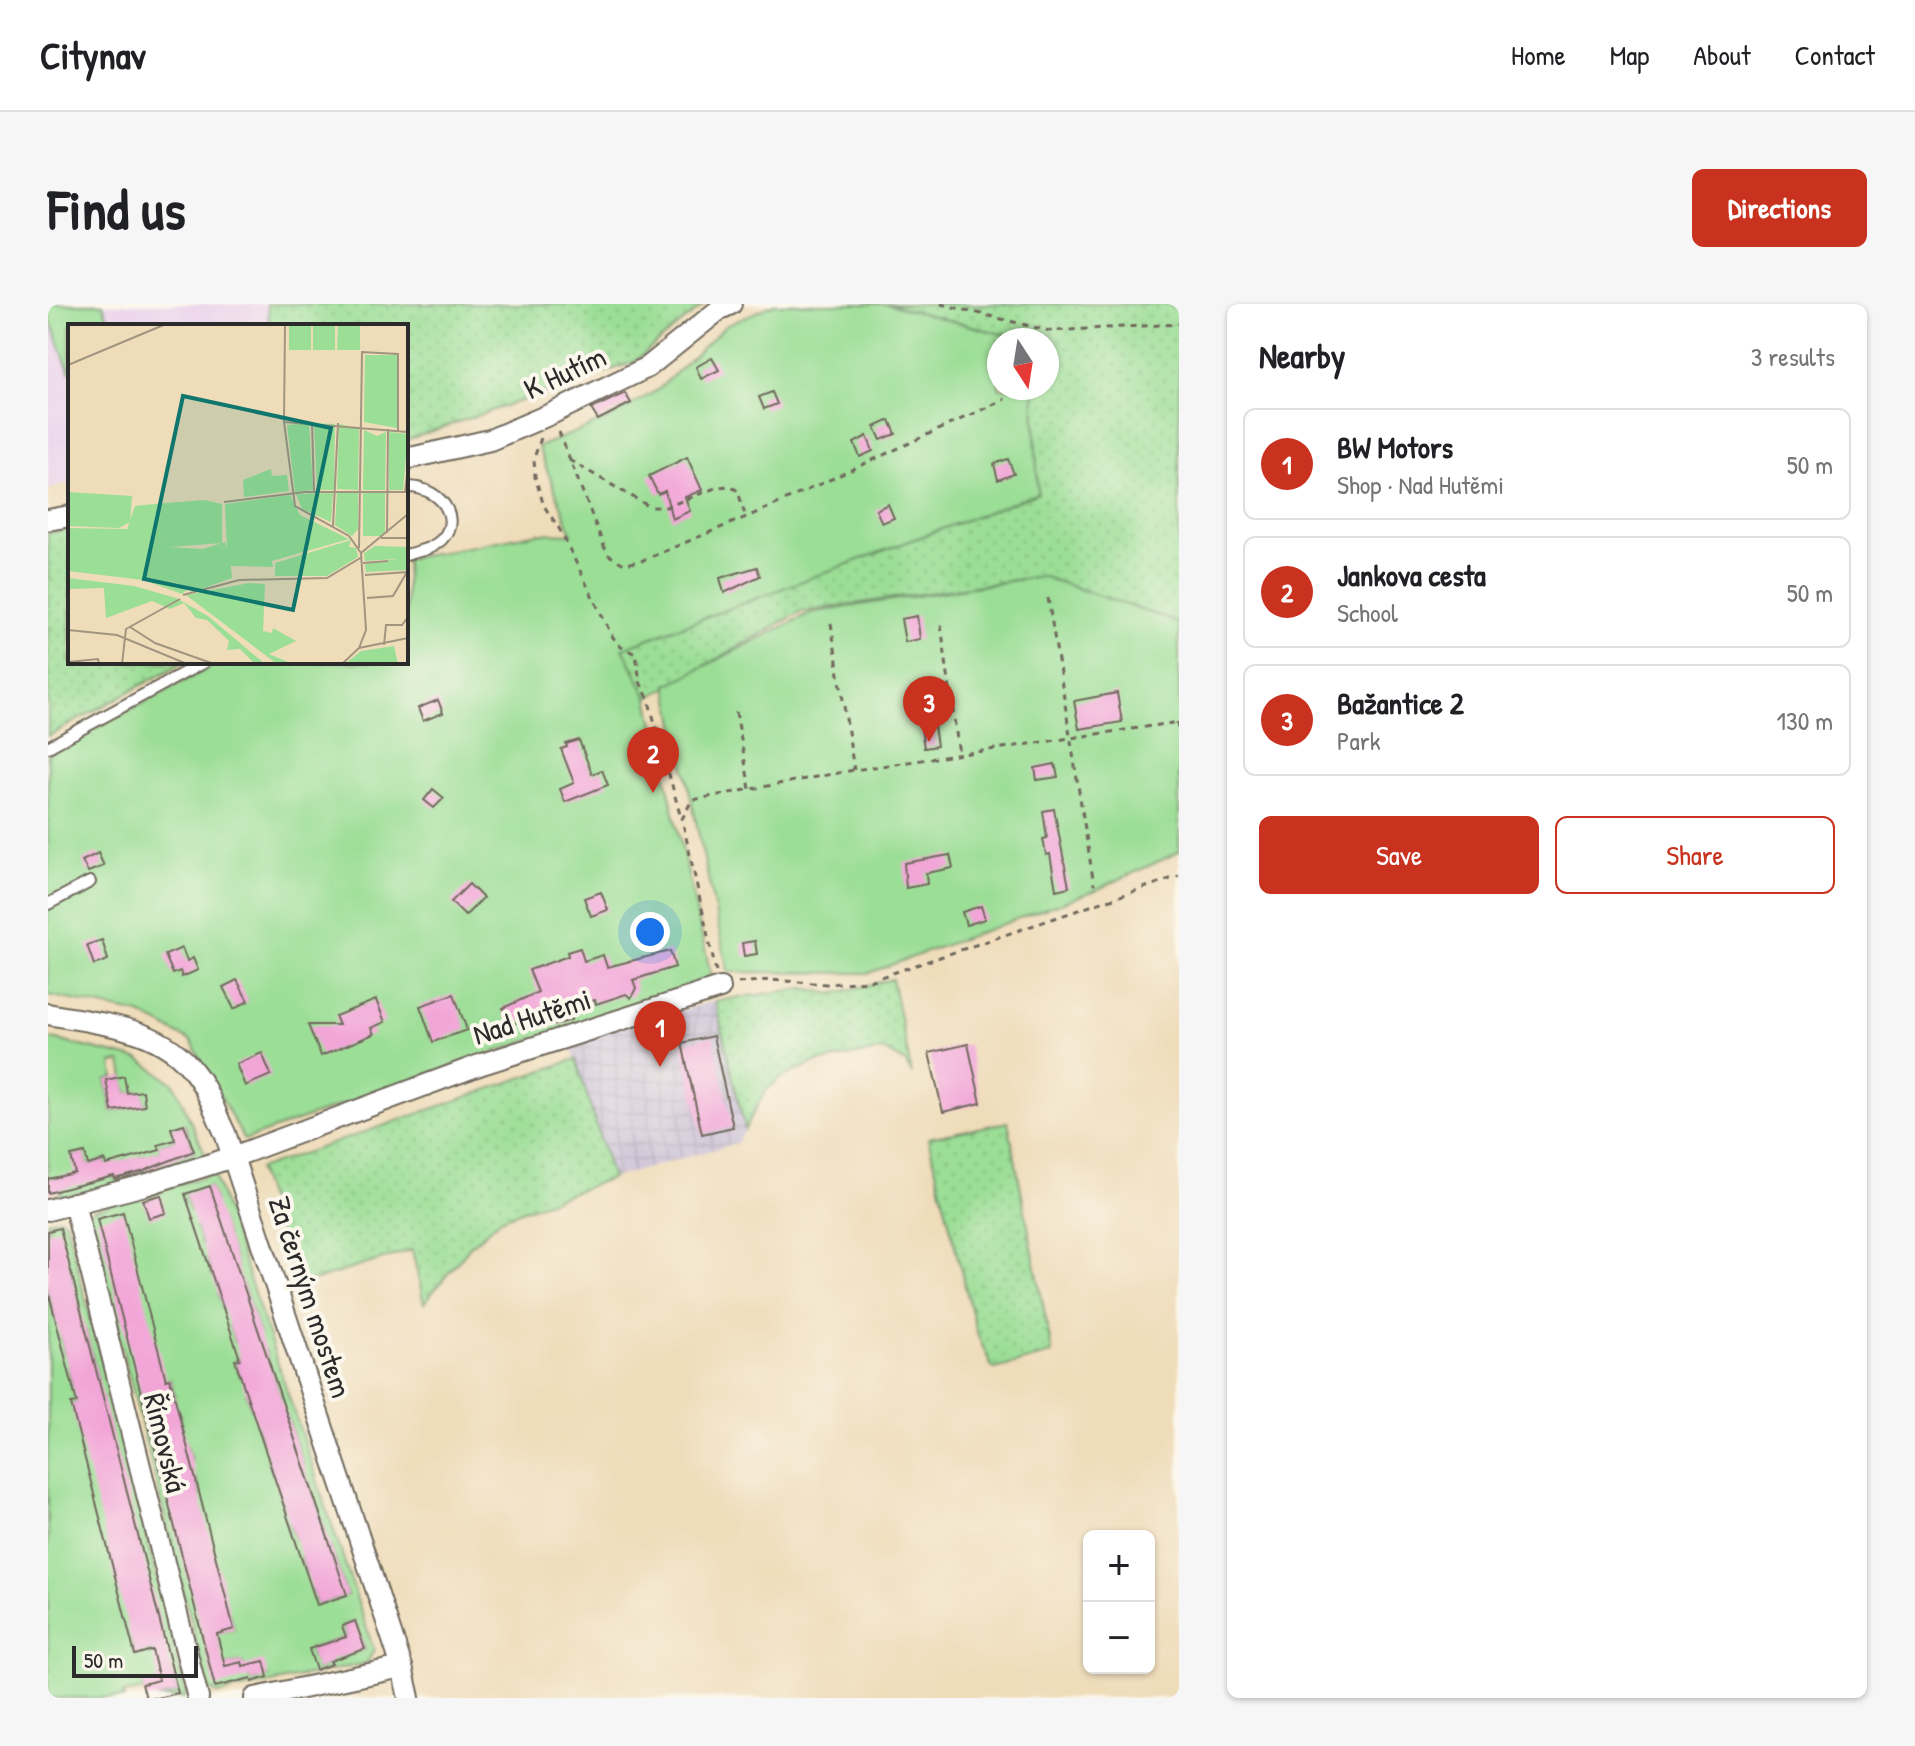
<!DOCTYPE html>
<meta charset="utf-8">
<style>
body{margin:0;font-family:"Patrick Hand",sans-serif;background:#f6f6f6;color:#202124}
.controls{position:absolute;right:24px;bottom:24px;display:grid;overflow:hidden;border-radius:12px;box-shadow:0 2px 6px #0004}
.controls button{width:72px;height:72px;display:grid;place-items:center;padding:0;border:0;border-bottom:2px solid #e0e0e0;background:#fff;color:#202124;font:40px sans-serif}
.compass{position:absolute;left:939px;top:24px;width:72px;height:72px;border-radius:50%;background:#fff;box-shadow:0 2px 6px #0004;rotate:168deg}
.scale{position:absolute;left:24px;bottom:20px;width:126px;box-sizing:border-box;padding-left:8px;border:4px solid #2b2b2b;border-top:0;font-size:22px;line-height:28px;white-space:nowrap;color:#2b2b2b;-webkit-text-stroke:6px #fbf7ec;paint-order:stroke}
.you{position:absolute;left:602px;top:628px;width:28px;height:28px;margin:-20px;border:6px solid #fff;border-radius:50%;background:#1a73e8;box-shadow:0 0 0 12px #1a73e833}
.badge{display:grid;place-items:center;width:52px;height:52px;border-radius:50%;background:#c8321e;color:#fff;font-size:26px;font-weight:700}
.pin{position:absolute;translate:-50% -66px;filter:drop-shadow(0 2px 4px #0008)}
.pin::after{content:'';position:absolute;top:42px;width:28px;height:24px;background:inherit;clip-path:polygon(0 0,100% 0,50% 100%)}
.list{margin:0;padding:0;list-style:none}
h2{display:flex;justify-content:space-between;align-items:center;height:104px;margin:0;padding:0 32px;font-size:34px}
h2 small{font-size:26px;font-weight:400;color:#757577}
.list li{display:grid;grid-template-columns:52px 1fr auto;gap:24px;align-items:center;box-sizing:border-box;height:112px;margin:0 16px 16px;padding:0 16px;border:2px solid #e0e0e0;border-radius:12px}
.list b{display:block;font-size:30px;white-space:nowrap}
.list p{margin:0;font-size:26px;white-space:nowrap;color:#757577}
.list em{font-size:26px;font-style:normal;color:#757577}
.actions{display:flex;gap:16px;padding:24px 32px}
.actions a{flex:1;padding:18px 0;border:2px solid #c8321e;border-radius:12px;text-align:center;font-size:28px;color:#c8321e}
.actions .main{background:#c8321e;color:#fff}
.map{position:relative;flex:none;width:1131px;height:1394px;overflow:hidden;border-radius:12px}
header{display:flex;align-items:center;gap:48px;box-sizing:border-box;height:112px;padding:0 40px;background:#fff;border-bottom:2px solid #e0e0e0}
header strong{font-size:38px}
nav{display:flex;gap:44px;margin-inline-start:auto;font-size:28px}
.intro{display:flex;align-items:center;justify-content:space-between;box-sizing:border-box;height:192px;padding:0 48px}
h1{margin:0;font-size:56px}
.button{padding:20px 36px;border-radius:12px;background:#c8321e;color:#fff;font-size:28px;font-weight:700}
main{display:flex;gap:48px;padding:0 48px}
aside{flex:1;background:#fff;border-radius:12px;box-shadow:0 2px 6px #0004}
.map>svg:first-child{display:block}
.built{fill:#ead1ec}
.industrial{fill:url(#industrial-grid)}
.grass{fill:url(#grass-dots);stroke:#638460;stroke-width:2}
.garden{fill:#9bde96;stroke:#638460;stroke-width:2;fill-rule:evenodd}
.building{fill:#f2a6d8}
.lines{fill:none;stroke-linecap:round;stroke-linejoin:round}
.lane-casing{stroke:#70695d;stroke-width:14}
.street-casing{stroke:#70695d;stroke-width:24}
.path{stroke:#70695d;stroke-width:3;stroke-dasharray:6 6;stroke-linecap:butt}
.lane{stroke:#fff;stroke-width:10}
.street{stroke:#fff;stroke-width:20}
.labels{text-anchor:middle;stroke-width:8;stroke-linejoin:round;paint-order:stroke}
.street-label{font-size:30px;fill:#2b2b2b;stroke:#fbf7ec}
.inset-road{fill:none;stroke:#a19580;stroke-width:2}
.view{fill:#0f766e;fill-opacity:0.15;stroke:#0f766e;stroke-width:4}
.inset-edge{fill:none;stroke:#2b2b2b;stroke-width:4}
</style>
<header>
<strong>Citynav</strong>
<nav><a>Home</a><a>Map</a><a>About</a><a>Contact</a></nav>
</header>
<div class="intro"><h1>Find us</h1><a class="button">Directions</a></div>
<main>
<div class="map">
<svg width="1131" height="1394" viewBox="0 0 1131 1394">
<defs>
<pattern id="industrial-grid" width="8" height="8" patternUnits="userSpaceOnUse" patternTransform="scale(2)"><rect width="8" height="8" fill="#cabfd6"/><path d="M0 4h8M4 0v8" fill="none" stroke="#aea4b8"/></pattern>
<pattern id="grass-dots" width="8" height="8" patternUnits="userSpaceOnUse" patternTransform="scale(2)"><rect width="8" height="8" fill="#9bde96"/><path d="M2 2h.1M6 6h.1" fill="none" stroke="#86bf81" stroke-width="1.8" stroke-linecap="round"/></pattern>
</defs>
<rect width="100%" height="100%" fill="#fbf7ec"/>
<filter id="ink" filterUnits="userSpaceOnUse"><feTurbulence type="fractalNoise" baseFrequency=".0125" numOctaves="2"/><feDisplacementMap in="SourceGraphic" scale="16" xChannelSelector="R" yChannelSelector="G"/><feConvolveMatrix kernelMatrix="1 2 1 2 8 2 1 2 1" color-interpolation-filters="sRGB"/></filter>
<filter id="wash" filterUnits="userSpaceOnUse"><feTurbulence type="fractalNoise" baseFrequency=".006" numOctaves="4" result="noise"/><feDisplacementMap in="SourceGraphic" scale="32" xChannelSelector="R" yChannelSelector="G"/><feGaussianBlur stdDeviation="1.8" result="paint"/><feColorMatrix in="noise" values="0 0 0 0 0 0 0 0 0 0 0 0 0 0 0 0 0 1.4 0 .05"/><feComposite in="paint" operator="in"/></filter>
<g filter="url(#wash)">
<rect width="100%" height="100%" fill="#efdcb9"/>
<path class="built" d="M 0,0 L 219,0 L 222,22 L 22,22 L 22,178 L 0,186 Z"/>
<path class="industrial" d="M 667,697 L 697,825 L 689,839 L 564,874 L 522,739 L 534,732 Z"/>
<g class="grass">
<path d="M 219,0 L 657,0 L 586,58 L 358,136 L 358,22 L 222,22 Z"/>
<path d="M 839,0 L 1131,0 L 1131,319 L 993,272 L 752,308 L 600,394 L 575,344 L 990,189 L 985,84 L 999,84 L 999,36 L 976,36 Z"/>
<path d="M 22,225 L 22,358 L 136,358 L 0,432 L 0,229 Z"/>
<path d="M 844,675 L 864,770 L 857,758 L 835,746 L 765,759 L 732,774 L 717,787 L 697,825 L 667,697 L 757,684 L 785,690 Z"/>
<path d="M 528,755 L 564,874 L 454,914 L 424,940 L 376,999 L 364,946 L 248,982 L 210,865 Z"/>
<path d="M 960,818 L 1004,1047 L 1003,1050 L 947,1065 L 944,1063 L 929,1030 L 880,834 Z"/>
</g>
<g class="garden">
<path d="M 0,0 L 55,0 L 63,22 L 22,22 L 22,70 L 0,9 Z"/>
<path d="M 726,0 L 839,0 L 976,36 L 951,36 L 951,84 L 985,84 L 990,189 L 575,344 L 600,394 L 663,672 L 612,693 L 380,770 L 196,836 L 143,737 L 92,710 L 0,691 L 0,450 L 172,358 L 358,358 L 358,255 L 490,229 L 524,230 L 490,143 L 560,115 L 611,85 L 677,22 Z"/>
<path d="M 993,272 L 1131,319 L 1131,548 L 1048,586 L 821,669 L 680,668 L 619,381 L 762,309 Z"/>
<path d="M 0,734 L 92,756 L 126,780 L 158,852 L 91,874 L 0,896 L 0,893 L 14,889 L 10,873 L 0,875 ZM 73,758 L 79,789 L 94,787 L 97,801 L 64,807 L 58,776 L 66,774 L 64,759 ZM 137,820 L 146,847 L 111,858 L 113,863 L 97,868 L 92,852 L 112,847 L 111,841 L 127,836 L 124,824 ZM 36,849 L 40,861 L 57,856 L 59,863 L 78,856 L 83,871 L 67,876 L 65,871 L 52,876 L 24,852 Z"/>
<path d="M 166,870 L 326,1346 L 319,1359 L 170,1390 L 160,1384 L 41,913 L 44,906 ZM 162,882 L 167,898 L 142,907 L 137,891 ZM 173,916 L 189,964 L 164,972 L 159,956 L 160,938 L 153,940 L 148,924 ZM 195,981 L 211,1029 L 186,1038 L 181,1022 L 182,1004 L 175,1005 L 170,989 ZM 217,1046 L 233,1095 L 203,1105 L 198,1089 L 206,1085 L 201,1070 L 192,1073 L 187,1056 ZM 122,1075 L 127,1092 L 118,1094 L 122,1110 L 131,1109 L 135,1125 L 104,1133 L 92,1083 ZM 239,1112 L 255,1160 L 225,1170 L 219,1154 L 228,1151 L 223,1135 L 214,1138 L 209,1122 ZM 139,1142 L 144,1158 L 135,1161 L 139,1177 L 148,1175 L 152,1191 L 121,1199 L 109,1150 ZM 261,1177 L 277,1226 L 247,1235 L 241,1219 L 250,1216 L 245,1201 L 236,1203 L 231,1187 ZM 283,1243 L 299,1291 L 269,1301 L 263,1285 L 272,1281 L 267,1266 L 258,1269 L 253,1253 ZM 182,1309 L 186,1325 L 155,1333 ZM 307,1317 L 317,1345 L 282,1356 L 283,1360 L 268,1366 L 261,1345 L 298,1333 L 294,1322 ZM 194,1358 L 196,1364 L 220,1373 L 204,1378 L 202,1373 L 177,1362 Z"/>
<path d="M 12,914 L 18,918 L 138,1390 L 135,1394 L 109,1394 L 130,1389 L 126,1373 L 94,1381 L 96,1386 L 75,1390 L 76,1394 L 0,1394 L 0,1369 L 2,1368 L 0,1354 L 0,982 L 9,996 L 3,998 L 7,1015 L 33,1008 L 29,992 L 21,977 L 25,975 C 20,954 0,936 0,917 ZM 38,1026 L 50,1075 L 24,1082 L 20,1065 L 22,1047 L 16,1049 L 12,1032 ZM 55,1093 L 41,1131 L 24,1100 ZM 83,1333 L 118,1343 L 87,1350 Z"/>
</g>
<g id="blocks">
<g class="building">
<path d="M 664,54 L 671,66 L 653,75 L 648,63 Z"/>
<path d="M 724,88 L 729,100 L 716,105 L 711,93 Z"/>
<path d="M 577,89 L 583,99 L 550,116 L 543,105 Z"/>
<path d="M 842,116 L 848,130 L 833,136 L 827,123 Z"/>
<path d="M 819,132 L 825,147 L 812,153 L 806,139 Z"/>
<path d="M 639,153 L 654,186 L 637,193 L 642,207 L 624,215 L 617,187 L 610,190 L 601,172 Z"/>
<path d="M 960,155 L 966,170 L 950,176 L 946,160 Z"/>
<path d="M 840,200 L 846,214 L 834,219 L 828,206 Z"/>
<path d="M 709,263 L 712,272 L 676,289 L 672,274 Z"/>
<path d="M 869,312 L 872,335 L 857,338 L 853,315 Z"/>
<path d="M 1069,389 L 1074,418 L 1031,425 L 1026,397 Z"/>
<path d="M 882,395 L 889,442 L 876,444 L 869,398 Z"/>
<path d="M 390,396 L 395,409 L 375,417 L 370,404 Z"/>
<path d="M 531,436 L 544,470 L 554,466 L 560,481 L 517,498 L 512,485 L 526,479 L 513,445 L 519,443 L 518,440 Z"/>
<path d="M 1007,460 L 1010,473 L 989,476 L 987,464 Z"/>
<path d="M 385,485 L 396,494 L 386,504 L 376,496 Z"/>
<path d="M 1006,505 L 1021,583 L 1008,586 L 1002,550 L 998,551 L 995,535 L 999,534 L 995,507 Z"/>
<path d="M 50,549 L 56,562 L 40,568 L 34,557 Z"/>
<path d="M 902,551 L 905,564 L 878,569 L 879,580 L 858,584 L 856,559 Z"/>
<path d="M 421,580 L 435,594 L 417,612 L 403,598 Z"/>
<path d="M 553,588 L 560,606 L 543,612 L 536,594 Z"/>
<path d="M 933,602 L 937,615 L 918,621 L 914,608 Z"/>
<path d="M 54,636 L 60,656 L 46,661 L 39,641 Z"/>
<path d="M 707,637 L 709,650 L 696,652 L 694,639 Z"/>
<path d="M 134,644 L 139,657 L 145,654 L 150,666 L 134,673 L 132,667 L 125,670 L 117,651 Z"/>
<path d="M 532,644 L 536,657 L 555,651 L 559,663 L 622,647 L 627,663 L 585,676 L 588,684 L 583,694 L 578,690 L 548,700 L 547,696 L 519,705 L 523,716 L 507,721 L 503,709 L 461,721 L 455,704 L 490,688 L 481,666 L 520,652 L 519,648 Z"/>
<path d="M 189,676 L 200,697 L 186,705 L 175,683 Z"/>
<path d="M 406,690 L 419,726 L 385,738 L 372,702 Z"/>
<path d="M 328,696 L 337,718 L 323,724 L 326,730 L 273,752 L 260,721 L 291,721 L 287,712 Z"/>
<path d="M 665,732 L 685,823 L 654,830 L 634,739 Z"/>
<path d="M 920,740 L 933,799 L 895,808 L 881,749 Z"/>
<path d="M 214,749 L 223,771 L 197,782 L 188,760 Z"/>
<path d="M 76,772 L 79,789 L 95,787 L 97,802 L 64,807 L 58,776 Z"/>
<path d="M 136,820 L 146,847 L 93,868 L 67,875 L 66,872 L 0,889 L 0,875 L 27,869 L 23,852 L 37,849 L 40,861 L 57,856 L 58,861 L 91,852 L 112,846 L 110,841 L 127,836 L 123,824 Z"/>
<path d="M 162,882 L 299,1291 L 269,1301 L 187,1056 L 192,1055 L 137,890 Z"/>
<path d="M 113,891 L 118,909 L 101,914 L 95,896 Z"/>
<path d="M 75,908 L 118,1076 L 122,1075 L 186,1325 L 169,1330 L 177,1362 L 194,1358 L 195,1362 L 216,1357 L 220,1373 L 204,1378 L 203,1374 L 167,1383 L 49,915 Z"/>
<path d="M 12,924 L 130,1389 L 109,1394 L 98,1394 L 94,1380 L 111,1376 L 104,1346 L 87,1351 L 23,1100 L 29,1099 L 0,986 L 0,927 Z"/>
<path d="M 307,1317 L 317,1345 L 282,1357 L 284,1360 L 268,1366 L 261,1345 L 298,1333 L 294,1322 Z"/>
</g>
</g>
</g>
<g filter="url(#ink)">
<use href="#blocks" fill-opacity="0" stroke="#70695d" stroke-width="2"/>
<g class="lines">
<g class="lane-casing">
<g id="lane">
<path d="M 358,183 C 397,182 420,224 383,243 C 375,247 366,248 358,251"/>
<path d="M 0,443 L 156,358"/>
<path d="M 0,600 L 42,578"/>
</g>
</g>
<g class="street-casing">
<g id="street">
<path d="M 358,155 L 442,136 L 505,109 L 600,63 L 672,5 L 683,0"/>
<path d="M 0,216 L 22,212"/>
<path d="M 0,710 C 51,720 113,722 146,768 C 160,785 167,809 177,829 L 354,1363 L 361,1394"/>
<path d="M 26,899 L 150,1394"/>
<path d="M 0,906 L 97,881 L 185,853 L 434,760 L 672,684"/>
<path d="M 207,1394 L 354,1363"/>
</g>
</g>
<g class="path">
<path d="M 893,0 L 1002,27 L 1131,20"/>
<path d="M 511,128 L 559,250 L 576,260 L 593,257 L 727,201 L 957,95"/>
<path d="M 493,134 L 486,154 L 487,173 L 496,202 L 512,226 L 564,332 L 573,343 L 588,350 L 592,378 L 600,394 L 633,514"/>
<path d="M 521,156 L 602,203 L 618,203 L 670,183 L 682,182 L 690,187 L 697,211"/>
<path d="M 1000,294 L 1046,581"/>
<path d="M 783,319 L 806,466"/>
<path d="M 893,321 L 911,450"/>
<path d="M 688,408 L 702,485"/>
<path d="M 1129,418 L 1131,428"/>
<path d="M 668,668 L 634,515 L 644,496 L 806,466 L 1131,418"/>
<path d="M 690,679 L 723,676 L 779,680 L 821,677 L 1131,572"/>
</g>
<use href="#lane" class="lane"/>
<use href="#street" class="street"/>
</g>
</g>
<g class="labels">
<g class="street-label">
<text transform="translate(517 69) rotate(-25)" y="10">K Hutím</text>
<text transform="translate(484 713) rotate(-18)" y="10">Nad Hutěmi</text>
<text transform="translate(262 993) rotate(72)" y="10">Za černým mostem</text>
<text transform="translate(117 1139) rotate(76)" y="10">Římovská</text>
</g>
</g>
<g transform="translate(20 20)">
<rect width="340" height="340" fill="#efdcb9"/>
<path d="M 203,145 L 204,152 L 219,151 L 221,167 L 176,173 L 175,156 ZM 75,181 L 74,206 L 102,223 L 135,225 L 157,218 L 159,225 L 98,255 L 120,265 L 114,270 L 75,256 L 0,247 L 0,204 L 59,205 L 67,182 ZM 283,216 L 281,223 L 288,224 L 290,233 L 259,252 L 207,252 L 207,239 ZM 0,254 L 66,262 L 108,274 L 140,292 L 197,340 L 187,340 L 172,325 L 159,326 L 161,317 L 139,296 L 128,294 L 116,279 L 102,285 L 84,277 L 38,294 L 36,264 L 0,265 ZM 181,259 L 197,260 L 195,307 L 204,309 L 205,304 L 228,317 L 201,330 L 225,340 L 209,340 L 118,271 Z" fill="#9bde96"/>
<path d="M 221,0 L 243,0 L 243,26 L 221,26 ZM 245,0 L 267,0 L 267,26 L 245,26 ZM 270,0 L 292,0 L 292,26 L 269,26 ZM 297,31 L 330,31 L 329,104 L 296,98 ZM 241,99 L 245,166 L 227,168 L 219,101 ZM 246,99 L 267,100 L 266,166 L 249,166 ZM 271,100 L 291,104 L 290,166 L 269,165 ZM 296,106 L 309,112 L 318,108 L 317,166 L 295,166 ZM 321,108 L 340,110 L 335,166 L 321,166 ZM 0,168 L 64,172 L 62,198 L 51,204 L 0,202 ZM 265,169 L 263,198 L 234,185 L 228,170 ZM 269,169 L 290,169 L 290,205 L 284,212 L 267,201 ZM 295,169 L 317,169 L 317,208 L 312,212 L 295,212 ZM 222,171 L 232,191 L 281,215 L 204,237 L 205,243 L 163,242 L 164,254 L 128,267 L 98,255 L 100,234 L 159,225 L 157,180 ZM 136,176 L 154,180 L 154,219 L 102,223 L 73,206 L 75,181 ZM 307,222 L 340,223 L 340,246 L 298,248 L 297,240 L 329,235 L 297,237 L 296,229 ZM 326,322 L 330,340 L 277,340 L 293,327 Z" fill="#9bde96"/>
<path class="inset-road" d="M 217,0 L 216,98 L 227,182 L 281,212 L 293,229 L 298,306 L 291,324 L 274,340M 0,41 L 98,0M 216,98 L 340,108M 244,98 L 246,168M 337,168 L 340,143M 156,178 L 237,168 L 340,168M 265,202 L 270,99M 319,209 L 320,105M 313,214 L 340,214M 291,224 L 294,28 L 330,30 L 330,107M 293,229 L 340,190M 295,239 L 320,237M 297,251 L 340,248M 115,271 L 171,256 L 259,254 L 294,233M 299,274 L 325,272 L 339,248M 62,303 L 87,319 L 146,340M 0,306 L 49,311 L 119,340M 316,321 L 318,301 L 334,301 L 340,293M 291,324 L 340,314M 0,338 L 30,335 L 31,340M 54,340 L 58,305 L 112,275"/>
<path class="view" d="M 115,72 L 263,104 L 225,286 L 76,255 Z"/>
<rect width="340" height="340" class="inset-edge"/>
</g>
</svg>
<div class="controls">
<button>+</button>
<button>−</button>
</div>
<svg class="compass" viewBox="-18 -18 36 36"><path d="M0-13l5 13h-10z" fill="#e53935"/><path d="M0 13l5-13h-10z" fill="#757577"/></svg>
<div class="scale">50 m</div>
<div class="you"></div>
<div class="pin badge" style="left:612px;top:763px">1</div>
<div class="pin badge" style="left:605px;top:489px">2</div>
<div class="pin badge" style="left:881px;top:438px">3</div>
</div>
<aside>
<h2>Nearby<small>3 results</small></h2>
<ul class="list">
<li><span class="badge">1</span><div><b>BW Motors</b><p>Shop · Nad Hutěmi</p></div><em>50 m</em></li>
<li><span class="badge">2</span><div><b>Jankova cesta</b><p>School</p></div><em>50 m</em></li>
<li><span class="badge">3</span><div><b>Bažantice 2</b><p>Park</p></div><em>130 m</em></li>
</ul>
<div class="actions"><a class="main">Save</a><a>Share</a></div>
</aside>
</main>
